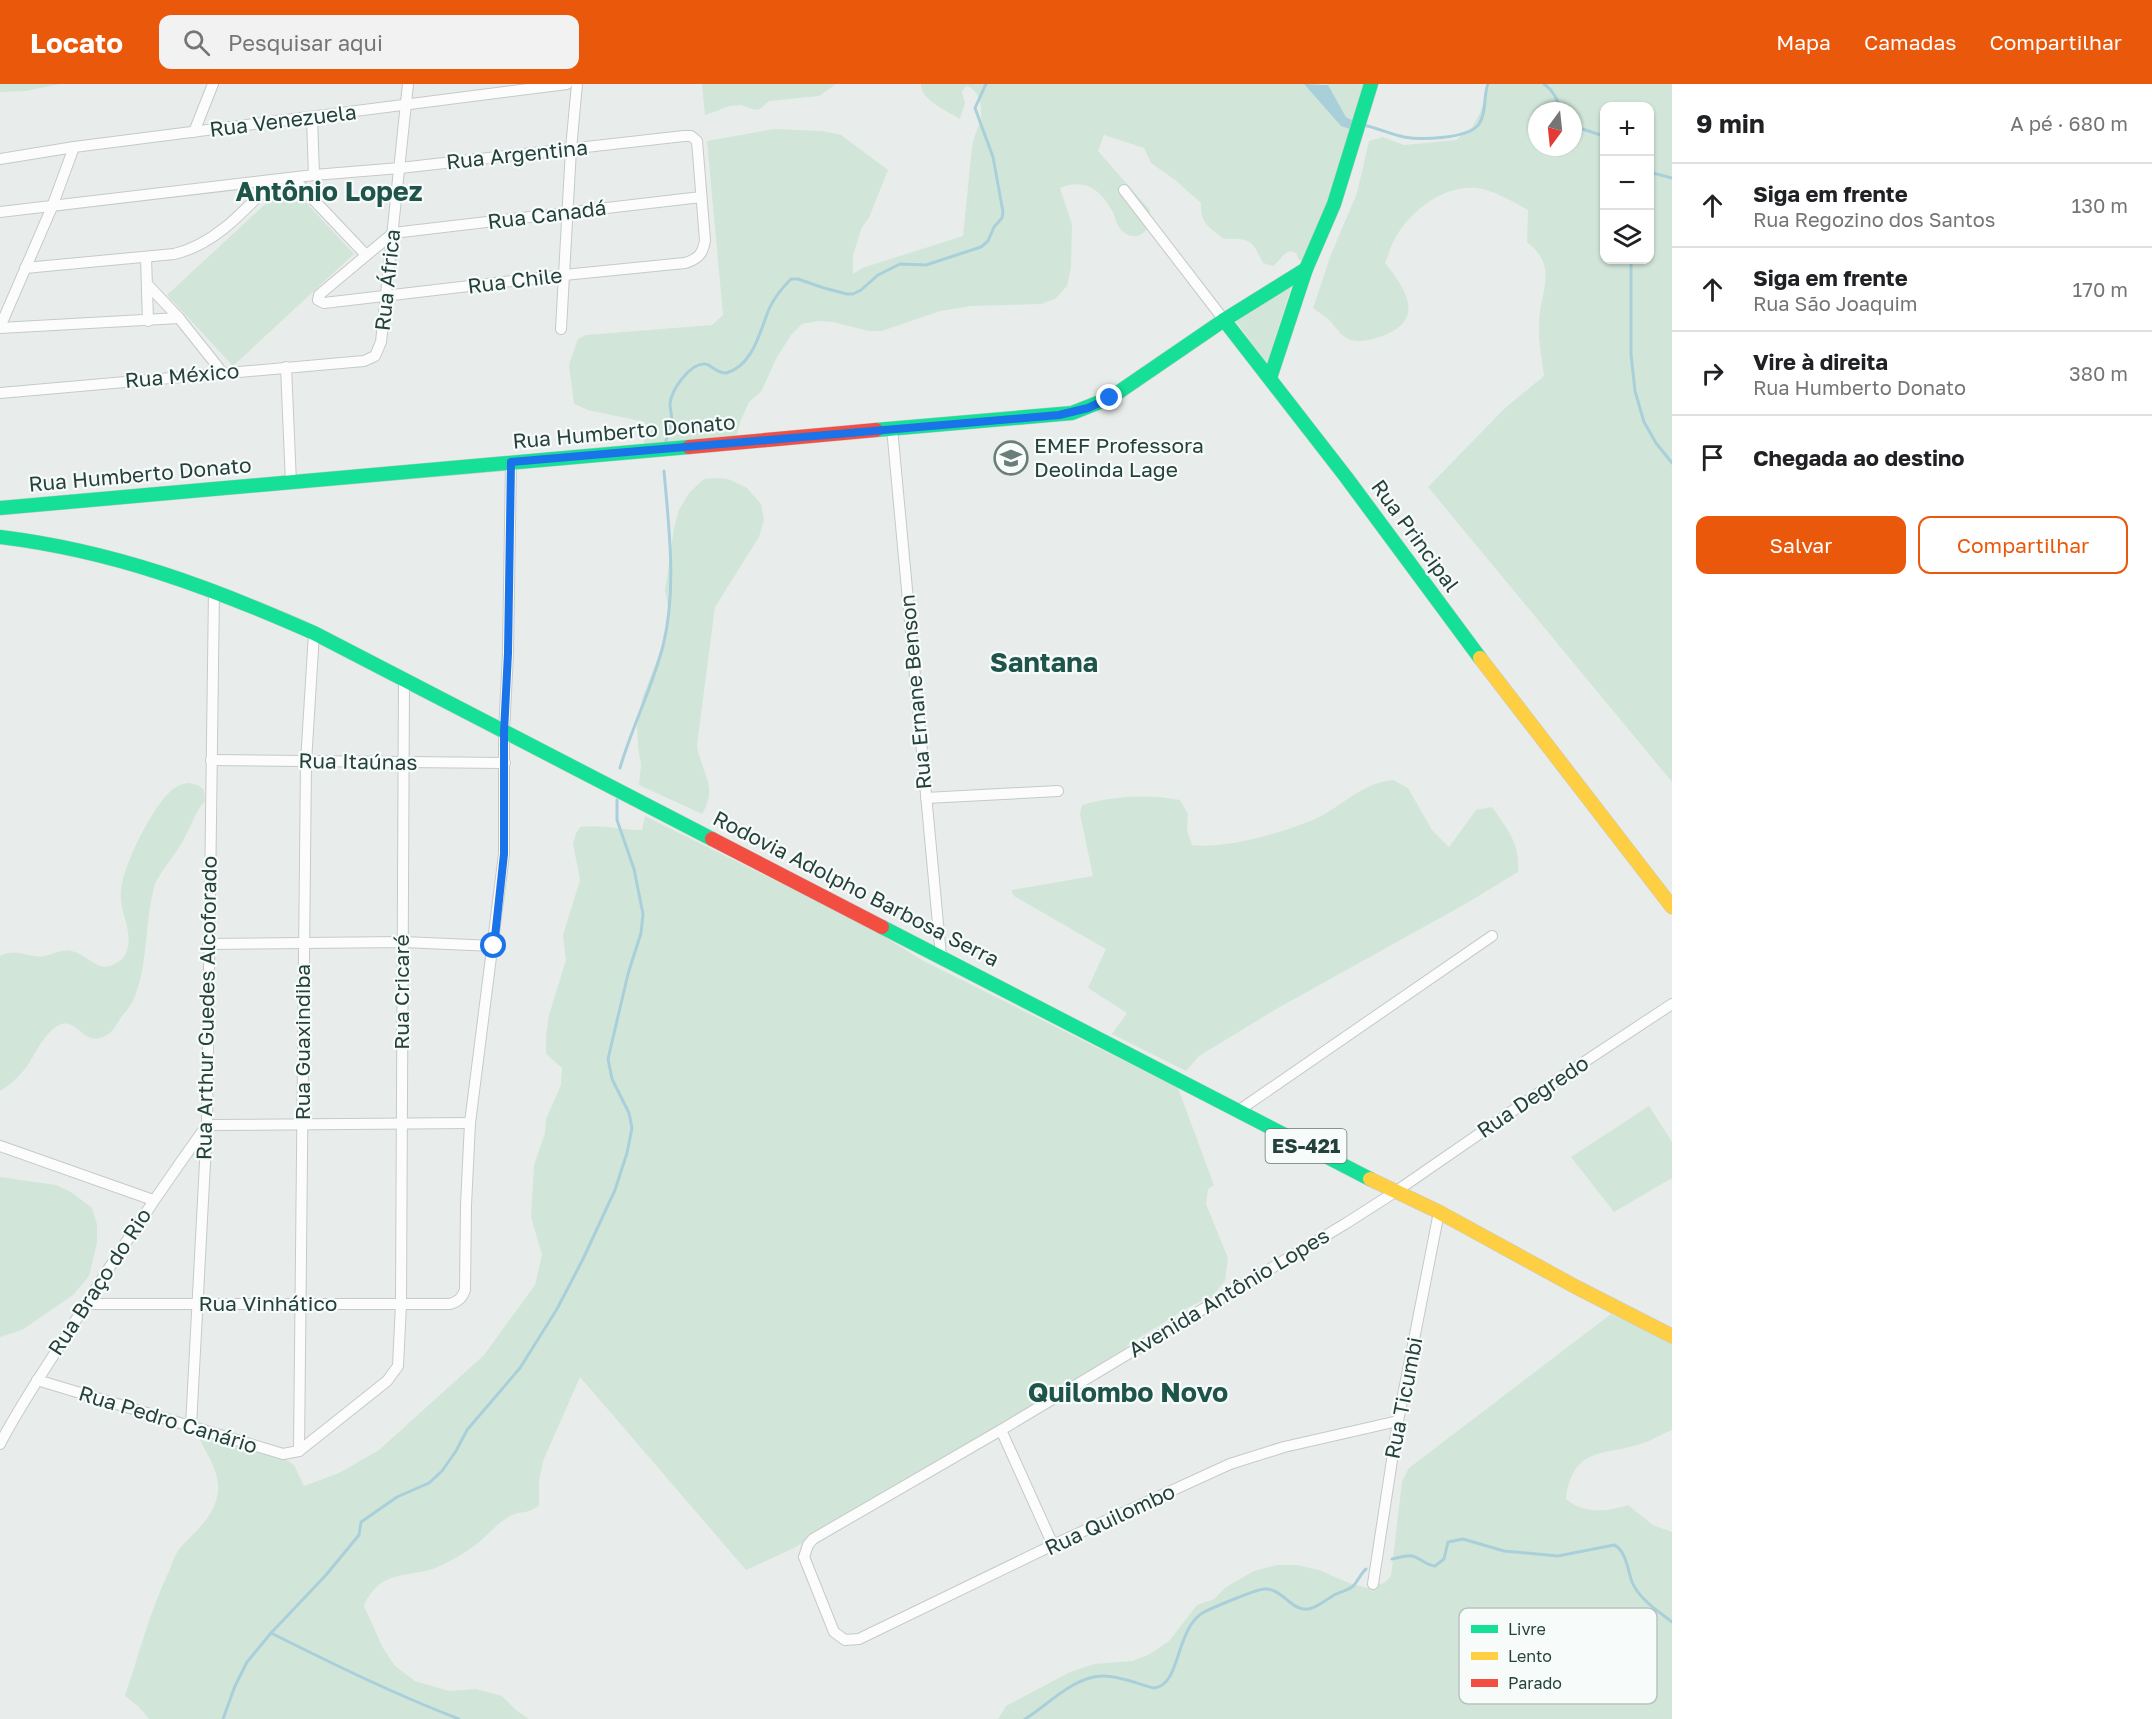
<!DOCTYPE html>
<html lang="pt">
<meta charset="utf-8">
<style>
body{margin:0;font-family:"Golos Text",sans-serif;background:#f2f2f2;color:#202124}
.controls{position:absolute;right:18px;top:18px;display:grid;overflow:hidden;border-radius:12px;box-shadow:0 2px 4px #0004}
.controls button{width:54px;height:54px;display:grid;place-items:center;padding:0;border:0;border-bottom:2px solid #e0e0e0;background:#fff;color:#202124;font:30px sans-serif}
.compass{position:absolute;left:1528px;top:18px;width:54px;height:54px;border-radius:50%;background:#fff;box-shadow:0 2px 4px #0004;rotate:195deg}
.stop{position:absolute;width:18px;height:18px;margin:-14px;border:4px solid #1a73e8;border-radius:50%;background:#fff}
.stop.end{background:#1a73e8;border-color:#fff;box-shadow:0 2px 6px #0008}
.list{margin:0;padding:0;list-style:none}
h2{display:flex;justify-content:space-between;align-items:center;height:78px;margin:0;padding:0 24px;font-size:26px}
h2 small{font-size:20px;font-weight:400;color:#757577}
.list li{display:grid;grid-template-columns:39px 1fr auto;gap:18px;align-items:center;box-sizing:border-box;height:84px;padding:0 24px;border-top:2px solid #e0e0e0}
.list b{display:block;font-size:22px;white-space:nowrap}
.list p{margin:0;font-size:20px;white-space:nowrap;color:#757577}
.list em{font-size:20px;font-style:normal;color:#757577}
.actions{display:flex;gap:12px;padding:18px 24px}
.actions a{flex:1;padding:14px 0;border:2px solid #ea580c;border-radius:12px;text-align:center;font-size:21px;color:#ea580c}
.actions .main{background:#ea580c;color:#fff}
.icon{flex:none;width:33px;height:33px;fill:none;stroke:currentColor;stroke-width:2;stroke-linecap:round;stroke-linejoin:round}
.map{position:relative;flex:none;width:1672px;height:1635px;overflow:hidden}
header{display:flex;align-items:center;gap:36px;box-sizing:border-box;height:84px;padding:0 30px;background:#ea580c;color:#fff}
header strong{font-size:28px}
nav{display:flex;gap:33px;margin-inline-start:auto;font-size:21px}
.search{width:420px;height:54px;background:#f2f2f2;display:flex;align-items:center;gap:15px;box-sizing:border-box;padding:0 21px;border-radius:12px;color:#757577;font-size:22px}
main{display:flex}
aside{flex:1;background:#fff}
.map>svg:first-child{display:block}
.green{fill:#d1e6d9;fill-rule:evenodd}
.water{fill:#a9d0da}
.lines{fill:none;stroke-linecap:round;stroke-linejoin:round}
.stream{stroke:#a9d0da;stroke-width:3}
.street-casing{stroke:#c5cac8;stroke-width:12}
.fast-casing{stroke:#c3cbc8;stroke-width:15}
.slow-casing{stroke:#c3cbc8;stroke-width:15}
.jam-casing{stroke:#c3cbc8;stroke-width:15}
.street{stroke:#fcfcfc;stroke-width:10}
.fast{stroke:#16e098;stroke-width:14}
.slow{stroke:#ffcf43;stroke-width:14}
.jam{stroke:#f24e42;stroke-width:14}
.route{stroke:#1a73e8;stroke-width:8}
.labels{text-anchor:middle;stroke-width:4.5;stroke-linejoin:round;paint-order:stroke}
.shield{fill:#f7fbf9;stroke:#637975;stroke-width:1.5}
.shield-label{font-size:20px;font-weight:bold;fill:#24413c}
.street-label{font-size:21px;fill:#24413c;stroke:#f7fbf9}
.poi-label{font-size:21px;fill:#24413c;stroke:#f7fbf9;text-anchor:start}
.district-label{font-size:27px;font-weight:bold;fill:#1f544b;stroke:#f7fbf9}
.key{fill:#f7fbf9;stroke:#b8c3c0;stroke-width:1.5}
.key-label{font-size:16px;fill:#24413c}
</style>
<header>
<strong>Locato</strong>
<div class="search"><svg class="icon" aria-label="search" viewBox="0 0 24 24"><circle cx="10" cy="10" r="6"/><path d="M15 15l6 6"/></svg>Pesquisar aqui</div>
<nav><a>Mapa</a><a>Camadas</a><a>Compartilhar</a></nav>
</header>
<main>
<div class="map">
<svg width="1672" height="1635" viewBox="0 0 1672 1635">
<rect width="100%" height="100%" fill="#e8edeb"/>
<g class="green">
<path d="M 0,0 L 60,0 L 26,7 L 0,8 Z"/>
<path d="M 702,0 L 836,0 L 819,12 L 769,17 L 760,25 L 755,26 L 741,21 L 730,22 L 705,31 Z"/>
<path d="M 921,0 L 1304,0 L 1315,11 L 1362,49 L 1305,179 L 1299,176 L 1296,169 L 1290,167 C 1282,170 1280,177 1273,182 L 1263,179 C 1252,156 1250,154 1224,155 C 1209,143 1200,140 1201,119 L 1175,96 L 1151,79 L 1144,64 L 1104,51 L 1098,67 L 1149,125 C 1156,144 1137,162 1121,146 C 1116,140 1115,131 1111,125 C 1098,103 1083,95 1060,104 L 1072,140 L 1071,184 L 1067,202 L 1055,215 L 1041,220 L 971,222 L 940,227 L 882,247 L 868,247 L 833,238 L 818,237 L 802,240 L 791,251 L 777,273 L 761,308 L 749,318 L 741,336 L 736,354 L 644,361 L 645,338 L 588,326 L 574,320 L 569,281 L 578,255 L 586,251 L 712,241 L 723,231 L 707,57 L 774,45 L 822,47 L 841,51 L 888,86 L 869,134 L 862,143 L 859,152 L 853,172 L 853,190 L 862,184 L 963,152 C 966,122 969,93 972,63 C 973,53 980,42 981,32 C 982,19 978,5 966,2 L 962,8 L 965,19 L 960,35 C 947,27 920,16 921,0 Z"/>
<path d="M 1327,0 L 1371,0 L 1364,42 L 1346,33 Z"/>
<path d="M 1490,0 L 1672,0 L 1672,698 L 1428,403 L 1505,324 L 1544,292 C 1542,274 1538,258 1539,240 C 1539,208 1560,184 1527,158 L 1528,126 C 1513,118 1494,106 1476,104 C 1445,101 1411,126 1396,153 C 1391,161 1389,170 1385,179 C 1405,204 1427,235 1383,252 C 1374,255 1361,259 1351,256 C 1340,253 1336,242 1328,235 C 1323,231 1318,228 1313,224 L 1330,173 L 1357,109 L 1369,57 L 1383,53 L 1404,61 L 1456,56 L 1472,43 L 1480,29 ZM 1604,22 L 1650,22 L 1650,176 L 1604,176 ZM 1537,27 L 1573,27 L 1573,63 L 1537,63 Z"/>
<path d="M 288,99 L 354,170 L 233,282 L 167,211 Z"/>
<path d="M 1292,201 L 1267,279 L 1234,235 Z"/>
<path d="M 717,394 L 728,395 L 747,404 L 761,420 L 764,436 L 759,453 L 715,523 L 697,661 C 701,689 719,702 702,730 L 639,701 L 641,681 L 638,662 L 637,641 L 643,612 L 667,550 L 669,526 L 665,507 L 674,444 L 679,426 L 689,409 L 704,395 Z"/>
<path d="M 1393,696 L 1408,704 L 1432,746 L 1449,763 L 1476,726 L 1492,723 C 1508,746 1520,759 1518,788 L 1467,819 L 1278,924 L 1199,972 L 1186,987 L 1112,950 L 1127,929 L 1088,904 L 1106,865 L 1014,812 L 1011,806 L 1093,792 L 1080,730 L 1082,721 C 1114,712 1147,710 1180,716 L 1188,730 L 1187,746 L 1192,761 C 1225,766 1294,746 1323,731 C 1348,717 1363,699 1393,696 Z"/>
<path d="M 189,699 L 198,701 L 204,706 L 205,717 C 195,728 191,742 184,755 C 176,771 162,784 155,800 C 144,838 149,881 133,917 C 130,923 124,929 120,935 C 116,941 112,949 105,952 C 82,964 78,930 57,942 C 43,951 36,969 27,982 C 20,992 10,1001 0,1007 L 0,872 C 18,863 27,875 44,872 C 53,870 63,865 71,867 C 88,870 99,891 116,879 C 117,879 122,875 123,874 C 138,853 118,828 121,806 C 123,781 153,721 173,705 C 178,701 183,700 189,699 Z"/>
<path d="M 645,732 L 865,841 L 922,876 L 1178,1004 L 1214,1101 L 1208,1105 L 1206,1120 L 1228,1174 L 1225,1197 L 1212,1212 L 1189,1223 L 1129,1260 L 1124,1267 L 794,1464 L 746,1486 L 580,1293 L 543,1377 L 539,1397 L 539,1421 C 528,1431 521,1426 510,1432 C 496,1440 487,1453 474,1462 C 465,1469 452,1476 442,1481 C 412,1496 381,1482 364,1522 L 383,1564 L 395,1582 L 415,1597 L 449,1607 L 476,1605 L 502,1612 L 516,1626 L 529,1635 L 149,1635 L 138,1622 L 125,1612 C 139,1570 150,1527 169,1487 C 172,1480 175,1469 181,1463 C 197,1445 215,1433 218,1407 C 220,1386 204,1368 197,1348 L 282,1373 L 294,1381 L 304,1402 L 339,1389 L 379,1366 L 484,1271 L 535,1201 L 542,1171 L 531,1133 L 534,1081 L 545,1049 L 546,1035 L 561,1001 L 562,984 L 546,970 L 546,952 L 549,931 L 566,876 L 563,851 L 580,796 L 573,760 L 576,749 L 580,743 C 601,740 621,746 642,746 Z"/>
<path d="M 1649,1022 L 1672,1058 L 1672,1094 L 1614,1128 L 1571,1073 Z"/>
<path d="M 0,1093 L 56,1101 L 71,1108 L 92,1124 L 97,1140 L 97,1159 L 89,1192 L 73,1211 L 22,1246 L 0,1253 Z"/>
<path d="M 1611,1230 L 1672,1259 L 1672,1346 C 1663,1349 1655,1355 1646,1358 C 1608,1373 1573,1359 1566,1415 C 1584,1430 1607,1428 1628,1421 L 1653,1441 L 1672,1448 L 1672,1635 L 998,1635 L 1006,1622 L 1070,1588 L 1094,1580 L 1132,1577 L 1150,1570 L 1169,1557 L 1197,1521 L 1214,1515 L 1226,1503 L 1254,1487 L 1277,1481 L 1297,1481 L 1319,1486 L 1349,1499 L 1367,1504 L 1384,1499 L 1391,1492 L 1402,1397 L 1409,1384 Z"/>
</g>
<path class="water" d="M 1304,0 L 1328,1 L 1346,33 L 1364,42 L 1362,49 L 1341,42 Z"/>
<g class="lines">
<g class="stream">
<path d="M 1544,0 C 1553,6 1558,16 1561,27"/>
<path d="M 1364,41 C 1377,44 1390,50 1404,53 C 1420,56 1469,55 1479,40 C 1487,28 1483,13 1488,0"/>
<path d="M 1573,42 L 1604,52"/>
<path d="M 1650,86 L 1653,89 L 1672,94"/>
<path d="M 1631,176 L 1631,270 L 1635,307 L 1644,338 L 1656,359 L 1672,379"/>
<path d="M 666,357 C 667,351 670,345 671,339 C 673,333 670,326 670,320 C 671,306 690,279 705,280 C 712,281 716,289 726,289 C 753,282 760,247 769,225 C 774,214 782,204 791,195 L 798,195 L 824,204 L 847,210 L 853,210 L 861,206 L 878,191 L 900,180 L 926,181 L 981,163 L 988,157 L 994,143 L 1002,134 L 1003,128 L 993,73 L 975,24 L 986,0"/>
<path d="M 620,684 C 632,643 652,604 663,562 C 677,505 669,445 664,387"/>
<path d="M 1392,1475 C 1398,1474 1406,1471 1412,1472 C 1421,1474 1425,1481 1435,1482 L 1444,1475 L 1448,1458 L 1463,1455 L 1504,1467 L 1558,1472 L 1614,1461 C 1626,1466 1628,1487 1632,1498 C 1640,1516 1658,1527 1672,1538"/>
<path d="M 271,1549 C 333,1580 394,1610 459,1635"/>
<path d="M 223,1635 L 235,1602 L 247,1578 L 271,1549 L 326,1491 L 359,1451 L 361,1438 L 397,1413 L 429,1399 L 442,1387 L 456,1367 L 467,1346 L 520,1284 L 557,1225 L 583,1175 L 615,1106 L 627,1069 L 632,1044 L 629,1029 L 612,995 L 608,975 L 628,890 L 641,849 L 643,830 L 634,785 L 617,736 L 617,716"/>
<path d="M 1025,1635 C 1048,1621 1074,1592 1103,1592 C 1120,1592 1138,1600 1154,1604 C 1181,1602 1175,1544 1204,1528 C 1212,1524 1257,1505 1264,1505 C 1275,1504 1283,1513 1291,1519 C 1309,1534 1321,1518 1336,1510 C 1341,1508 1348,1506 1352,1503 C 1358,1498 1360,1490 1366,1485"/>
</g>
<g class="street-casing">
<g id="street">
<path d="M 312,34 L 314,91"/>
<path d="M 194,48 L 213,0"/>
<path d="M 0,75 L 74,63 L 567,0"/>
<path d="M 293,94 L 366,171"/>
<path d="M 1124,106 L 1224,236"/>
<path d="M 0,128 L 314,91 L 400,84 L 684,52 L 691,52 L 697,57 L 705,156 C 703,170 698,175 685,179 L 564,191 L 324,219 L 318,216 L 319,211 L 393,149 L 701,113"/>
<path d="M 146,173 L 148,237"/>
<path d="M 25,184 L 174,170 C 214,161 244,127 272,98"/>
<path d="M 147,200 L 179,234 L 222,288"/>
<path d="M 0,243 L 52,123 L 74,63"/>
<path d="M 0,244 L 179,234"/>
<path d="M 561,245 L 571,65 L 577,0"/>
<path d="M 286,283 L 291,399"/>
<path d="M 0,309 L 364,277 L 375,272 L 381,258 L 408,0"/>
<path d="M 892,344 L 941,872"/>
<path d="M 211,676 L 505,679"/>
<path d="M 926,714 L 1058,707"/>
<path d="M 208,860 L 403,858 L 494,862"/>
<path d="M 1238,1027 L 1492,852"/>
<path d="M 0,1062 L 153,1116"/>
<path d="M 85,1220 L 450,1220 C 459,1217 462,1214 465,1206 L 466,1121 L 470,1039 L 504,770 L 504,648 L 508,569 L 511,378"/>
<path d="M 37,1296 L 283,1370 L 299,1367 L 387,1297 L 398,1282 L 401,1220 L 404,595"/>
<path d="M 1398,1337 L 1284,1363 L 1230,1380 L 1053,1461 L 859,1555 L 845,1556 L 834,1548 L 804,1473 L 808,1461 L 813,1455 L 1001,1346 L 1345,1140 L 1395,1108 L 1569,988 L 1672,920"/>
<path d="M 191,1342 L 207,1041 L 214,506"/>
<path d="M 1001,1346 L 1053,1461"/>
<path d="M 0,1360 C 18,1325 41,1291 62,1258 C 108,1184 156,1112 207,1041 L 470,1039"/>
<path d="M 299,1367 L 306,678 L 314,549"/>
<path d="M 1373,1500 L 1398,1337 L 1439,1128"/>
</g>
</g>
<g class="fast-casing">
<g id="fast">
<path d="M 1224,236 L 1346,393 L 1480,574"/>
<path d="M 1270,294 L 1306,185 L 1334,120 L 1371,0"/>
<path d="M 876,346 L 1072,329 L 1110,314 L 1224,236 L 1306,185"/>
<path d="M 0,424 L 689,363"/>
<path d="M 0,453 C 114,467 210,503 314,549 L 712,755"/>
<path d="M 882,843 L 1370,1095"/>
</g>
</g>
<g class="slow-casing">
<g id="slow">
<path d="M 1480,574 L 1672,823"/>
<path d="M 1370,1095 L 1439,1128 L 1576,1203 L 1672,1252"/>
</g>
</g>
<g class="jam-casing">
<g id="jam">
<path d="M 689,363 L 876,346"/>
<path d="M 712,755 L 882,843"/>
</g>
</g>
<use href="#street" class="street"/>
<use href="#fast" class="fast"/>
<use href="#slow" class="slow"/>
<use href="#jam" class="jam"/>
</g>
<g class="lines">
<path class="route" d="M 494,862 L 504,770 L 504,648 L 508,569 L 511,378 L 1059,331 L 1088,324 L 1110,314"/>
</g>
<defs>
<g id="school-ring" transform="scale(1.725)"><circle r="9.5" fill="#f7fbf9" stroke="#697d79" stroke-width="1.5"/><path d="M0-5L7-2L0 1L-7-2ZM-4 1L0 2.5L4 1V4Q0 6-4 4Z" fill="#697d79"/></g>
</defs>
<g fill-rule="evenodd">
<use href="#school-ring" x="1011" y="374"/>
</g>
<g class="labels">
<rect class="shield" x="1265.5" y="1045" width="81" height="34" rx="4.5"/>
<g class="shield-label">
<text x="1306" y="1069">ES-421</text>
</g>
<g class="street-label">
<text transform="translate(283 37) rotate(-7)" y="7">Rua Venezuela</text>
<text transform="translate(517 71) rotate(-6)" y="7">Rua Argentina</text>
<text transform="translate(547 131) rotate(-7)" y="7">Rua Canadá</text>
<text transform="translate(388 196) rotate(-84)" y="7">Rua África</text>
<text transform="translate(515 197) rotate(-7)" y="7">Rua Chile</text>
<text transform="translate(182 292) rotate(-5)" y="7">Rua México</text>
<text transform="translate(624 348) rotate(-5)" y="7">Rua Humberto Donato</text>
<text transform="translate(140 391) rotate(-5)" y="7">Rua Humberto Donato</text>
<text transform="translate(1415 452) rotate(54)" y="7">Rua Principal</text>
<text transform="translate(916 608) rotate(-95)" y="7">Rua Ernane Benson</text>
<text transform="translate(358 678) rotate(1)" y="7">Rua Itaúnas</text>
<text transform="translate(856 805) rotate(27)" y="7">Rodovia Adolpho Barbosa Serra</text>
<text transform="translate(402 908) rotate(-90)" y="7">Rua Cricaré</text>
<text transform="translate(207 924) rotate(-89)" y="7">Rua Arthur Guedes Alcoforado</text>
<text transform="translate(303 958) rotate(-90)" y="7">Rua Guaxindiba</text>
<text transform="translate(1533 1013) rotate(-34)" y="7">Rua Degredo</text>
<text transform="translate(100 1198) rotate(-57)" y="7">Rua Braço do Rio</text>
<text transform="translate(1229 1209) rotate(-31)" y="7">Avenida Antônio Lopes</text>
<text x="268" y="1227">Rua Vinhático</text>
<text transform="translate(1404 1314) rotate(-79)" y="7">Rua Ticumbi</text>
<text transform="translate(168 1336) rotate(17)" y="7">Rua Pedro Canário</text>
<text transform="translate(1110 1436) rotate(-25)" y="7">Rua Quilombo</text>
</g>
<g class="poi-label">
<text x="1034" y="369">EMEF Professora<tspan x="1034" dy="24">Deolinda Lage</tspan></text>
</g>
<g class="district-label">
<text x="329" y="117">Antônio Lopez</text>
<text x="1044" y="588">Santana</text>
<text x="1128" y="1318">Quilombo Novo</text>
</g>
</g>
<rect x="1459" y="1524" width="198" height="96" rx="9" class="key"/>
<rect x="1471" y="1541" width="27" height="8" fill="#16e098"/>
<rect x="1471" y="1568" width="27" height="8" fill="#ffcf43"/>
<rect x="1471" y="1595" width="27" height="8" fill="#f24e42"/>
<g class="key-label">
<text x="1508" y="1551">Livre</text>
<text x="1508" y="1578">Lento</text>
<text x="1508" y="1605">Parado</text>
</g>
</svg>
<div class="controls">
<button>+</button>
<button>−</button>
<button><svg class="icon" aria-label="layers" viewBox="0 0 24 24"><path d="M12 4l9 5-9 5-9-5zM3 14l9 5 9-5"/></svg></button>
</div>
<svg class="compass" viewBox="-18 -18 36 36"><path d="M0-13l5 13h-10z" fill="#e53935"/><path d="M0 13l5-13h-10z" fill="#757577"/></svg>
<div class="stop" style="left:494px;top:862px"></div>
<div class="stop end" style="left:1110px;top:314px"></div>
</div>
<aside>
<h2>9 min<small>A pé · 680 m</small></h2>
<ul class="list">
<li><svg class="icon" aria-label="ahead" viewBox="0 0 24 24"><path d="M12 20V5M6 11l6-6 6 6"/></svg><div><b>Siga em frente</b><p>Rua Regozino dos Santos</p></div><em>130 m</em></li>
<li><svg class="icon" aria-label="ahead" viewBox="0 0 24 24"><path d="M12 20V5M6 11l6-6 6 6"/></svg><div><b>Siga em frente</b><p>Rua São Joaquim</p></div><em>170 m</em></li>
<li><svg class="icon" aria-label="right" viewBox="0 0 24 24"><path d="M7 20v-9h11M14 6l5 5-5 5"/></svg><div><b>Vire à direita</b><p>Rua Humberto Donato</p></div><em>380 m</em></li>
<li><svg class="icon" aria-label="arrive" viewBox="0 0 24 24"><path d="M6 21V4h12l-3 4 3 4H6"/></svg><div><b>Chegada ao destino</b></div></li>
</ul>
<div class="actions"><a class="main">Salvar</a><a>Compartilhar</a></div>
</aside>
</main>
